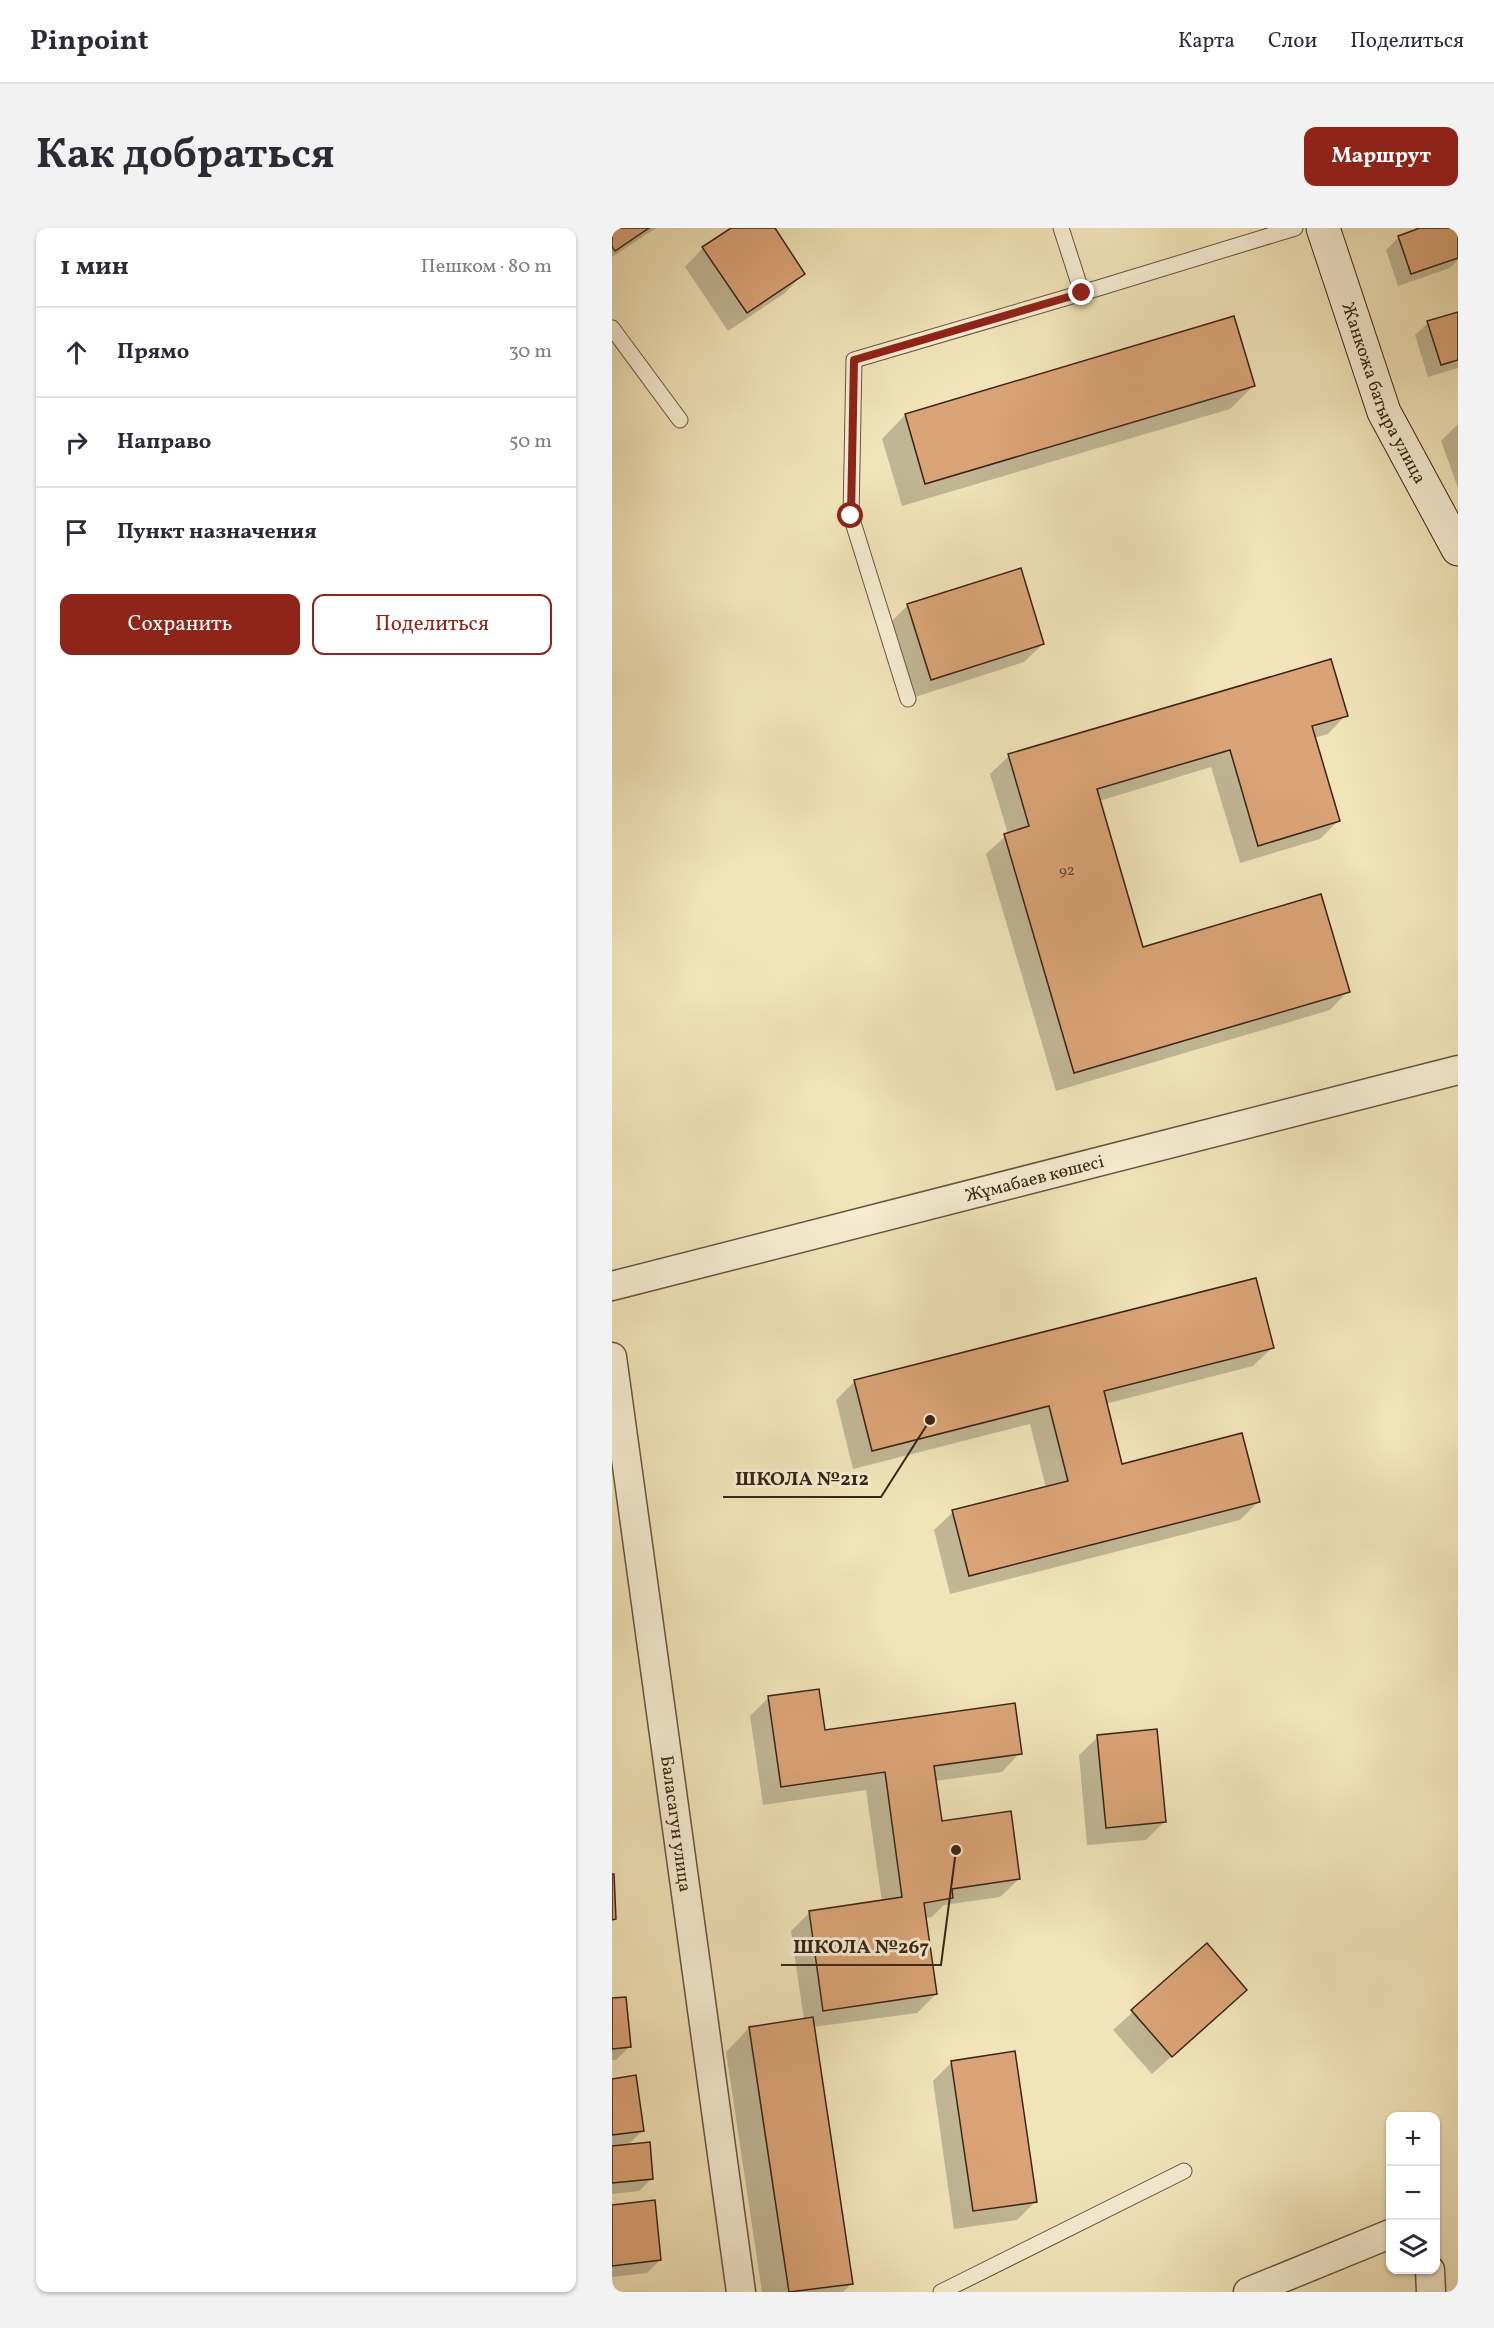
<!DOCTYPE html>
<html lang="ru">
<meta charset="utf-8">
<style>
body{margin:0;font-family:Vollkorn,serif;background:#f2f2f3;color:#2b2b33}
.controls{position:absolute;right:18px;bottom:18px;display:grid;overflow:hidden;border-radius:12px;box-shadow:0 2px 4px #0004}
.controls button{width:54px;height:54px;display:grid;place-items:center;padding:0;border:0;border-bottom:2px solid #e1e1e2;background:#fff;color:#2b2b33;font:30px sans-serif}
.stop{position:absolute;width:18px;height:18px;margin:-14px;border:4px solid #8f2418;border-radius:50%;background:#fff}
.stop.end{background:#8f2418;border-color:#fff;box-shadow:0 2px 6px #0008}
.list{margin:0;padding:0;list-style:none}
h2{display:flex;justify-content:space-between;align-items:center;height:78px;margin:0;padding:0 24px;font-size:26px}
h2 small{font-size:20px;font-weight:400;color:#7c7c81}
.list li{display:grid;grid-template-columns:39px 1fr auto;gap:18px;align-items:center;box-sizing:border-box;height:90px;padding:0 24px;border-top:2px solid #e1e1e2}
.list b{display:block;font-size:22px;white-space:nowrap}
.list em{font-size:20px;font-style:normal;color:#7c7c81}
.actions{display:flex;gap:12px;padding:18px 24px}
.actions a{flex:1;padding:14px 0;border:2px solid #8f2418;border-radius:12px;text-align:center;font-size:21px;color:#8f2418}
.actions .main{background:#8f2418;color:#fff}
.icon{flex:none;width:33px;height:33px;fill:none;stroke:currentColor;stroke-width:2;stroke-linecap:round;stroke-linejoin:round}
.map{position:relative;flex:none;width:846px;height:2064px;overflow:hidden;border-radius:12px}
header{display:flex;align-items:center;gap:36px;box-sizing:border-box;height:84px;padding:0 30px;background:#fff;border-bottom:2px solid #e1e1e2}
header strong{font-size:28px}
nav{display:flex;gap:33px;margin-inline-start:auto;font-size:21px}
.intro{display:flex;align-items:center;justify-content:space-between;box-sizing:border-box;height:144px;padding:0 36px}
h1{margin:0;font-size:42px}
.button{padding:15px 27px;border-radius:12px;background:#8f2418;color:#fff;font-size:21px;font-weight:700}
main{display:flex;gap:36px;padding:0 36px}
aside{flex:1;background:#fff;border-radius:12px;box-shadow:0 2px 4px #0004}
.map>svg:first-child{display:block}
.shadow{fill:#0003}
.building{fill:#dba476;stroke:#3a2316;stroke-width:1.5}
.lines{fill:none;stroke-linecap:round;stroke-linejoin:round}
.lane-casing{stroke:#68533f;stroke-width:17}
.street-casing{stroke:#68533f;stroke-width:31}
.secondary-casing{stroke:#3a2316;stroke-width:35}
.lane{stroke:#f6edd2;stroke-width:15}
.street{stroke:#f6edd2;stroke-width:28}
.secondary{stroke:#f6edd2;stroke-width:33}
.route{stroke:#8f2418;stroke-width:8}
.labels{text-anchor:middle;stroke-width:6;stroke-linejoin:round;paint-order:stroke}
.number-label{font-size:15px;fill:#62432e}
.street-label{font-size:18px;fill:#3a2316;stroke:#f6edd2}
.leader{fill:none;stroke:#3a2316;stroke-width:2}
.callout-dot{fill:#3a2316;stroke:#f6edd2;stroke-width:2}
.callout-label{font-size:20px;text-anchor:middle;font-weight:bold;fill:#3a2316;stroke:#f6edd2;stroke-width:6;stroke-linejoin:round;paint-order:stroke}
</style>
<header>
<strong>Pinpoint</strong>
<nav><a>Карта</a><a>Слои</a><a>Поделиться</a></nav>
</header>
<div class="intro"><h1>Как добраться</h1><a class="button">Маршрут</a></div>
<main>
<aside>
<h2>1 мин<small>Пешком · 80 m</small></h2>
<ul class="list">
<li><svg class="icon" aria-label="ahead" viewBox="0 0 24 24"><path d="M12 20V5M6 11l6-6 6 6"/></svg><div><b>Прямо</b></div><em>30 m</em></li>
<li><svg class="icon" aria-label="right" viewBox="0 0 24 24"><path d="M7 20v-9h11M14 6l5 5-5 5"/></svg><div><b>Направо</b></div><em>50 m</em></li>
<li><svg class="icon" aria-label="arrive" viewBox="0 0 24 24"><path d="M6 21V4h12l-3 4 3 4H6"/></svg><div><b>Пункт назначения</b></div></li>
</ul>
<div class="actions"><a class="main">Сохранить</a><a>Поделиться</a></div>
</aside>
<div class="map">
<svg width="846" height="2064" viewBox="0 0 846 2064">
<rect width="100%" height="100%" fill="#f1e4b9"/>
<filter id="stains"><feTurbulence type="fractalNoise" baseFrequency=".00333" numOctaves="4"/><feColorMatrix values="0 0 0 0 .2 0 0 0 0 .09 0 0 0 0 .02 0 0 0 .5 -.17"/></filter>
<radialGradient id="worn" r=".72"><stop offset=".6" stop-color="#630" stop-opacity="0"/><stop offset="1" stop-color="#630" stop-opacity=".3"/></radialGradient>
<g class="shadow">
<path d="M 0,0 L 44,0 L 0,29 Z"/>
<path d="M 122,0 L 161,0 L 191,46 L 173,65 L 116,103 L 73,39 L 91,20 Z"/>
<path d="M 813,0 L 842,0 L 846,12 L 846,32 L 838,40 L 786,58 L 774,22 L 787,9 Z"/>
<path d="M 846,85 L 846,140 L 816,149 L 803,107 L 816,95 Z"/>
<path d="M 621,90 L 641,158 L 618,181 L 290,278 L 270,211 L 293,187 Z"/>
<path d="M 846,196 L 846,260 L 829,213 Z"/>
<path d="M 296,377 L 431,416 L 412,434 L 300,470 L 277,396 Z"/>
<path d="M 734,487 L 716,506 L 702,510 L 726,593 L 708,611 L 628,635 L 599,539 L 487,573 L 530,721 L 736,763 L 718,782 L 444,863 L 374,626 L 396,606 L 378,546 L 397,528 Z"/>
<path d="M 660,1120 L 641,1138 L 493,1176 L 509,1238 L 646,1274 L 628,1292 L 338,1366 L 322,1302 L 341,1284 L 434,1260 L 418,1196 L 241,1241 L 224,1172 L 243,1153 Z"/>
<path d="M 157,1469 L 211,1504 L 408,1525 L 390,1544 L 323,1553 L 329,1594 L 407,1651 L 388,1669 L 332,1677 L 320,1689 L 313,1690 L 324,1766 L 305,1785 L 201,1799 L 240,2055 L 231,2064 L 150,2064 L 114,1824 L 137,1800 L 192,1792 L 179,1703 L 198,1684 L 270,1674 L 254,1562 L 151,1577 L 138,1488 Z"/>
<path d="M 486,1509 L 553,1593 L 534,1612 L 475,1617 L 467,1527 Z"/>
<path d="M 595,1717 L 633,1762 L 540,1846 L 501,1802 Z"/>
<path d="M 0,1772 L 17,1819 L 4,1832 L 0,1832 Z"/>
<path d="M 340,1834 L 423,1974 L 405,1992 L 342,2001 L 321,1853 Z"/>
<path d="M 0,1853 L 31,1902 L 15,1918 L 40,1950 L 27,1963 L 0,1966 Z"/>
<path d="M 0,1978 L 48,2032 L 35,2045 L 0,2049 Z"/>
</g>
<g class="building">
<path d="M 0,0 L 37,0 L 3,23 L 0,19 Z"/>
<path d="M 119,0 L 163,0 L 193,46 L 135,85 L 90,19 Z"/>
<path d="M 808,0 L 844,0 L 846,7 L 846,30 L 799,46 L 786,8 Z"/>
<path d="M 846,84 L 846,132 L 829,137 L 815,93 Z"/>
<path d="M 622,88 L 643,158 L 313,256 L 293,186 Z"/>
<path d="M 409,340 L 432,416 L 319,452 L 295,376 Z"/>
<path d="M 719,431 L 736,488 L 700,498 L 728,593 L 646,618 L 618,522 L 485,561 L 531,719 L 709,666 L 738,764 L 462,845 L 392,606 L 417,598 L 396,526 Z"/>
<path d="M 644,1050 L 662,1120 L 492,1163 L 510,1236 L 630,1205 L 648,1274 L 357,1348 L 340,1282 L 456,1253 L 437,1178 L 260,1223 L 242,1152 Z"/>
<path d="M 207,1461 L 213,1502 L 403,1475 L 410,1526 L 322,1538 L 330,1593 L 399,1583 L 408,1651 L 340,1661 L 341,1670 L 312,1675 L 325,1766 L 211,1783 L 197,1683 L 290,1669 L 273,1544 L 169,1559 L 156,1468 Z"/>
<path d="M 545,1501 L 554,1594 L 494,1600 L 485,1507 Z"/>
<path d="M 0,1646 L 2,1646 L 4,1691 L 0,1692 Z"/>
<path d="M 595,1715 L 635,1762 L 560,1829 L 519,1782 Z"/>
<path d="M 14,1769 L 19,1819 L 0,1821 L 0,1770 Z"/>
<path d="M 201,1789 L 241,2056 L 177,2064 L 137,1799 Z"/>
<path d="M 403,1823 L 425,1974 L 361,1983 L 339,1833 Z"/>
<path d="M 24,1847 L 32,1903 L 0,1907 L 0,1851 Z"/>
<path d="M 38,1914 L 41,1951 L 0,1955 L 0,1918 Z"/>
<path d="M 43,1972 L 49,2032 L 0,2038 L 0,1977 Z"/>
</g>
<g class="lines">
<g class="lane-casing">
<g id="lane">
<path d="M 449,0 L 470,65 L 683,0"/>
<path d="M 0,100 L 68,192"/>
<path d="M 296,471 L 239,288 L 242,132 L 470,65"/>
<path d="M 329,2064 L 572,1943"/>
</g>
</g>
<g class="street-casing">
<g id="street">
<path id="s1" d="M 0,1058 L 846,842"/>
<path id="s2" d="M 0,1129 L 129,2064"/>
<path d="M 818,2042 L 819,2064"/>
<path d="M 636,2064 L 778,2006"/>
</g>
</g>
<g class="secondary-casing">
<g id="secondary">
<path id="s3" d="M 711,0 L 772,184 L 846,321"/>
</g>
</g>
<use href="#lane" class="lane"/>
<use href="#street" class="street"/>
<use href="#secondary" class="secondary"/>
</g>
<g class="lines">
<path class="route" d="M 239,288 L 242,132 L 470,65"/>
</g>
<g class="labels">
<g class="number-label">
<text x="455" y="647">92</text>
</g>
<g class="street-label">
<text dy="6" stroke="none"><textPath href="#s3" startOffset="176">Жанкожа батыра улица</textPath></text>
<text dy="6" stroke="none"><textPath href="#s1" startOffset="436">Жұмабаев көшесі</textPath></text>
<text dy="6" stroke="none"><textPath href="#s2" startOffset="471">Баласагун улица</textPath></text>
</g>
</g>
<path class="leader" d="M318 1192L269 1269H111M344 1622L329 1737H169"/>
<g class="callout-dot">
<circle cx="318" cy="1192" r="6"/>
<circle cx="344" cy="1622" r="6"/>
</g>
<g class="callout-label">
<text x="190" y="1257">ШКОЛА №212</text>
<text x="249" y="1725">ШКОЛА №267</text>
</g>
<rect width="100%" height="100%" filter="url(#stains)"/>
<rect width="100%" height="100%" fill="url(#worn)"/>
</svg>
<div class="controls">
<button>+</button>
<button>−</button>
<button><svg class="icon" aria-label="layers" viewBox="0 0 24 24"><path d="M12 4l9 5-9 5-9-5zM3 14l9 5 9-5"/></svg></button>
</div>
<div class="stop" style="left:239px;top:288px"></div>
<div class="stop end" style="left:470px;top:65px"></div>
</div>
</main>
